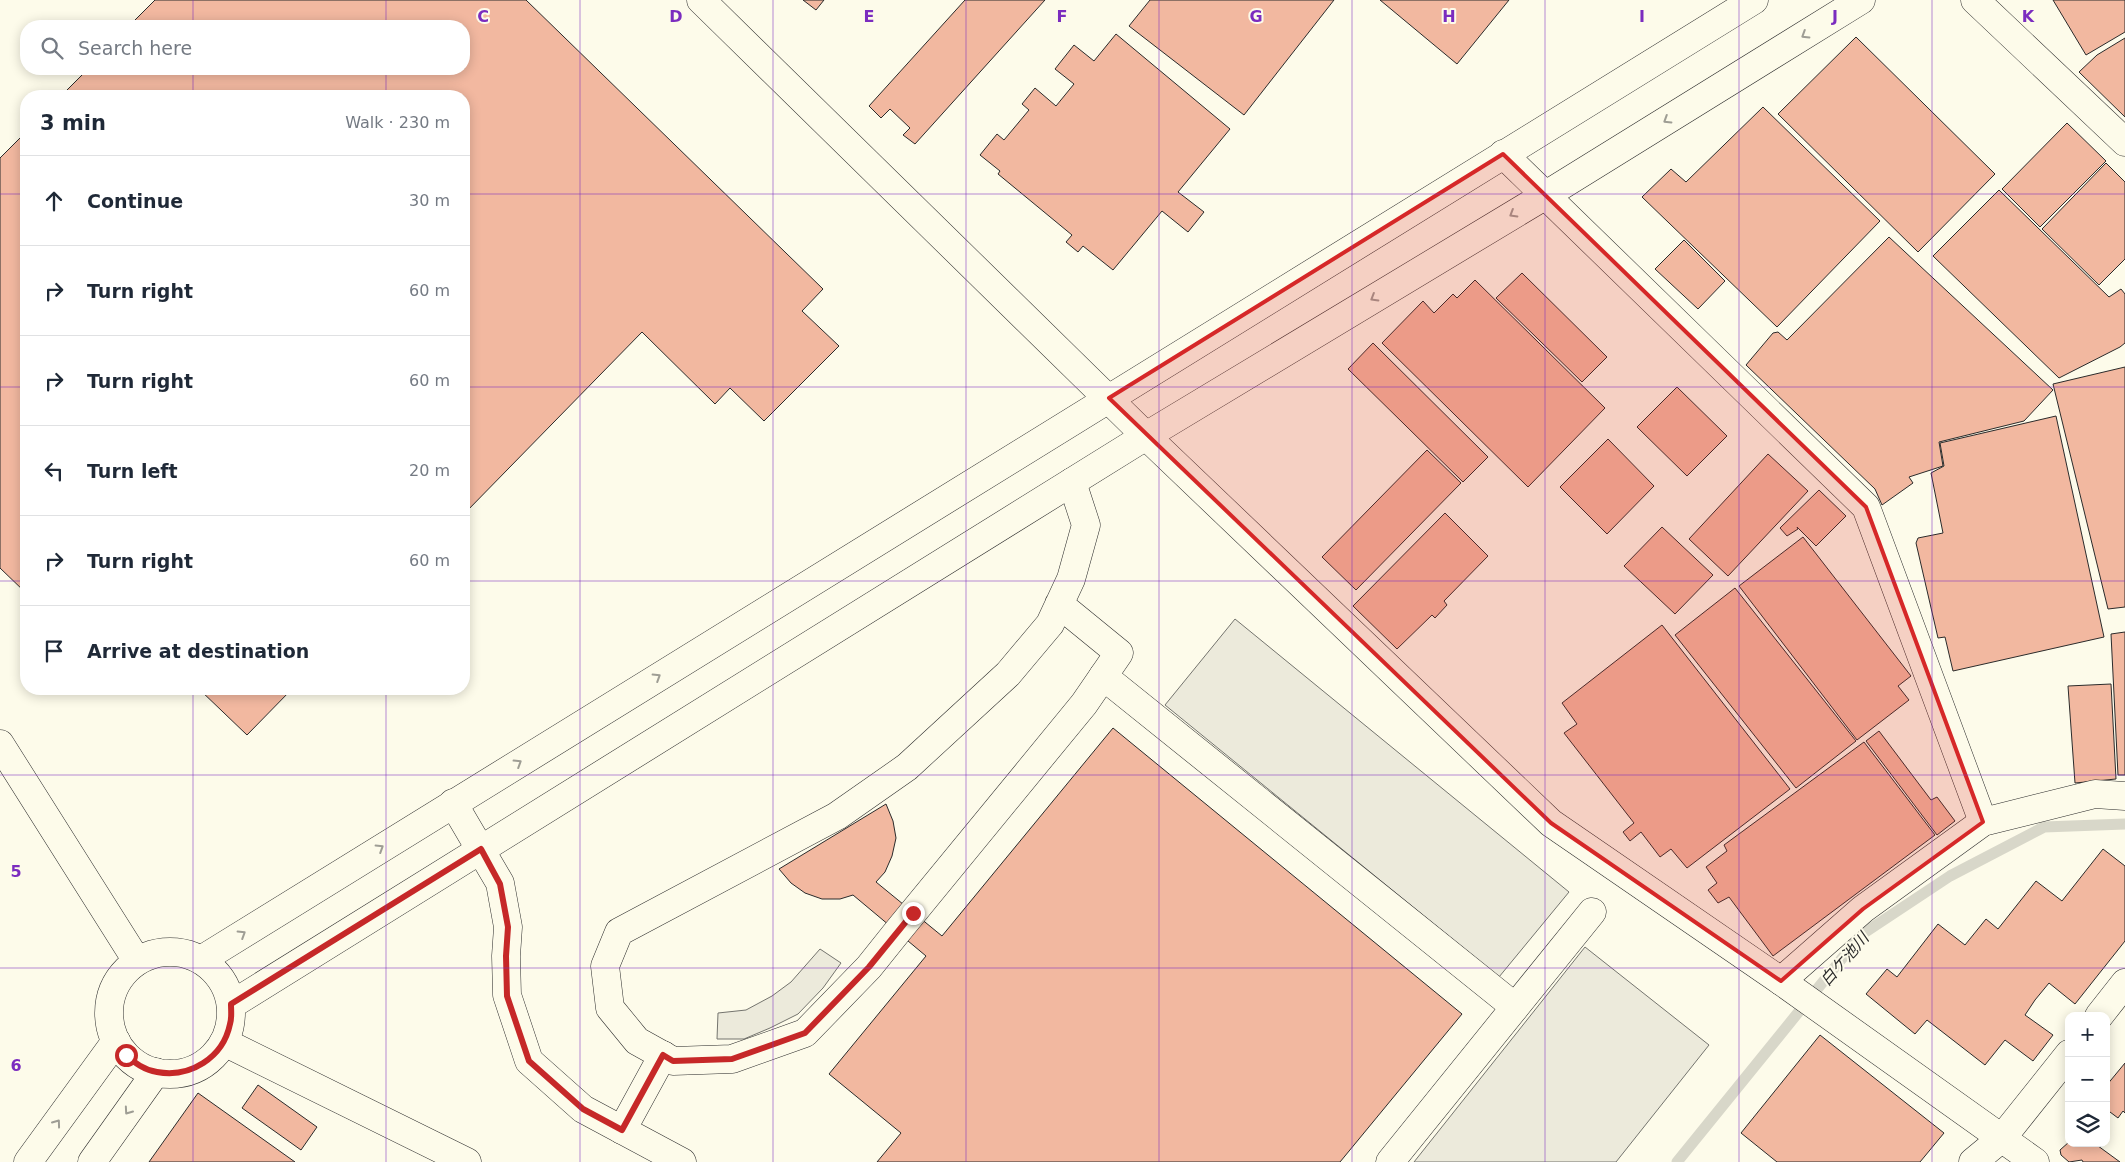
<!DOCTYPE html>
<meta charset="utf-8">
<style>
body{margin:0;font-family:"DejaVu Sans","Noto Sans JP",sans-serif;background:#f2f2f3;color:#1f2937}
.controls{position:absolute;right:15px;bottom:15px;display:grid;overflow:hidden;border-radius:10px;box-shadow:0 2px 12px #0003}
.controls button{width:45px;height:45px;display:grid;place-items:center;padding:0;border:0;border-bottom:1px solid #e0e1e3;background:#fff;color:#1f2937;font:25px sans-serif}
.stop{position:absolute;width:15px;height:15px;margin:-11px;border:4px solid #c62828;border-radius:50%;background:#fff}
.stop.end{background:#c62828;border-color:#fff;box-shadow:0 1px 5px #0008}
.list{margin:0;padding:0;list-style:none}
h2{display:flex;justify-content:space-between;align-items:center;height:65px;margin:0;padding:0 20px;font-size:21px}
h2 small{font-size:16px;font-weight:400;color:#747a83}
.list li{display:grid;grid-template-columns:32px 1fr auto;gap:15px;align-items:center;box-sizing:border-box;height:90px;padding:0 20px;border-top:1px solid #e0e1e3}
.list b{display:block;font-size:19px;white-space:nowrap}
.list em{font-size:16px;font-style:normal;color:#747a83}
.icon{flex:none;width:28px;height:28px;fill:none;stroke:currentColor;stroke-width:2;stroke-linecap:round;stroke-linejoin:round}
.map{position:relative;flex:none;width:2125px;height:1162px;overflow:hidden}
.search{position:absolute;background:#fff;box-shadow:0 2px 12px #0003;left:20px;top:20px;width:450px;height:55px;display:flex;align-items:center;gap:12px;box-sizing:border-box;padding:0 18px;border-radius:20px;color:#747a83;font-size:19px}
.panel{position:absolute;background:#fff;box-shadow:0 2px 12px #0003;left:20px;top:90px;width:450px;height:605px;border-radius:20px}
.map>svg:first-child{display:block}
.parking{fill:#eceadb;stroke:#74746e}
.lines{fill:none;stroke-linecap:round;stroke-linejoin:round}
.stream{stroke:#d8d7c9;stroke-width:11}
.building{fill:#f2b8a0;stroke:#2b2b2b}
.minor-casing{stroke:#2b2b2b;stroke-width:29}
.minor{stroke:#fdfbea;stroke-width:28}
.oneway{stroke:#9e9d94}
.route{stroke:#c62828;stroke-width:6}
.marked{fill:#d62828;fill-opacity:0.2;stroke:#d62828;stroke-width:4;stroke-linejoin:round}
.grid{fill:none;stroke:#7b2cbf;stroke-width:1;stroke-opacity:0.55}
.labels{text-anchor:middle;stroke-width:4;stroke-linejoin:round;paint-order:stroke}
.water-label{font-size:16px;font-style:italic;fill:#2b2b2b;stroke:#fdfbea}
.grid-label{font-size:16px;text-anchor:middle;font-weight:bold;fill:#7b2cbf;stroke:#fdfbea;stroke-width:4;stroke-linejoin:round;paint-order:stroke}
</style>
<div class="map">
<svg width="2125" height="1162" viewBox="0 0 2125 1162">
<rect width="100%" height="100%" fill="#fdfbea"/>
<g class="parking">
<path d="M 1235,619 L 1569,892 L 1499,977 L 1165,705 Z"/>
<path d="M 1585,947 L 1709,1045 L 1616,1162 L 1414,1162 Z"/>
<path d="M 820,949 L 841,963 L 823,988 L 798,1014 L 770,1028 L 744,1039 L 717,1039 L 718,1013 L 746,1010 L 772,996 L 791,982 Z"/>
</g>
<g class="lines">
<path class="stream" d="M 1677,1162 L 1861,935 L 1950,876 L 2044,827 L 2125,824"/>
</g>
<g class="building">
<path d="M 155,0 L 526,0 L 823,289 L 802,311 L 839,346 L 764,421 L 730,388 L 715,404 L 642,332 L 464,514 L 464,96 L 61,96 L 88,69 L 464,69 L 464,26 L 129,26 Z"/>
<path d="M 803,0 L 824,0 L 816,10 Z"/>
<path d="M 965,0 L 1045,0 L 915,144 L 903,135 L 910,128 L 890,109 L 881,118 L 869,106 Z"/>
<path d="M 1150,0 L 1334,0 L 1244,115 L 1129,26 Z"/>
<path d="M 1380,0 L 1509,0 L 1457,64 Z"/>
<path d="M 2053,0 L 2125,0 L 2125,32 L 2086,55 Z"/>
<path d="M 1116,34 L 1230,129 L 1178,192 L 1204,212 L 1188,232 L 1162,211 L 1113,270 L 1083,246 L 1078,252 L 1066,242 L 1072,235 L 998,174 L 1000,171 L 980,155 L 997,134 L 1004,140 L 1029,110 L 1022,104 L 1035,88 L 1056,106 L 1074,84 L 1055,69 L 1074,45 L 1094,61 Z"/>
<path d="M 1856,37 L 1995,174 L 1918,252 L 1778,114 Z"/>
<path d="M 2125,38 L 2125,117 L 2079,72 L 2097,55 Z"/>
<path d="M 1763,107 L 1880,221 L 1777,327 L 1642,197 L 1671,169 L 1686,182 Z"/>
<path d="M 2067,123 L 2106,161 L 2040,227 L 2002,189 Z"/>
<path d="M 26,132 L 26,593 L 0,568 L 0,158 Z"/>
<path d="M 2106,163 L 2125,182 L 2125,259 L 2099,285 L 2042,229 Z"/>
<path d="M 1999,190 L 2109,297 L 2121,289 L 2125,294 L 2125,343 L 2120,347 L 2059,378 L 1933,256 Z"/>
<path d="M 1889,237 L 2053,390 L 2024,421 L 1939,442 L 1943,466 L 1909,477 L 1913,483 L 1882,505 L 1875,489 L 1746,365 L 1773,333 L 1778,332 L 1787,340 Z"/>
<path d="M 1684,240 L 1725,281 L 1698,309 L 1655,269 Z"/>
<path d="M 1522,273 L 1607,357 L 1582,382 L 1496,298 Z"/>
<path d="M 1475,280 L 1605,408 L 1528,487 L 1382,343 L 1423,301 L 1434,313 L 1453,294 L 1457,298 Z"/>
<path d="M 1373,343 L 1488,457 L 1463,482 L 1348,369 Z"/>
<path d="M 2125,367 L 2125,607 L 2108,609 L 2053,384 Z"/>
<path d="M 1677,387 L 1727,436 L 1687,476 L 1637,427 Z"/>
<path d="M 2056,416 L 2104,637 L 1953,671 L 1945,637 L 1938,638 L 1916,543 L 1918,538 L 1943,533 L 1931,473 L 1944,466 L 1940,443 Z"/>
<path d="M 1608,439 L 1654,486 L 1607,534 L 1560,487 Z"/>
<path d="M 1427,450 L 1461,483 L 1356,590 L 1322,557 Z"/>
<path d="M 1768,454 L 1808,491 L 1728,576 L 1689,539 Z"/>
<path d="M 1819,490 L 1846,516 L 1816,546 L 1797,527 L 1798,529 L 1787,536 L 1780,528 Z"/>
<path d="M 1445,513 L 1488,556 L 1444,601 L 1447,605 L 1435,618 L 1432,615 L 1397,649 L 1353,606 Z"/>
<path d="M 1662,527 L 1713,575 L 1675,614 L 1624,566 Z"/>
<path d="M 1803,537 L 1911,676 L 1898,686 L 1909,700 L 1857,740 L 1739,586 Z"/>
<path d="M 1735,588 L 1856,741 L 1796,788 L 1675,635 Z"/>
<path d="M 1662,625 L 1790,789 L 1687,868 L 1671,849 L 1660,857 L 1641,832 L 1630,841 L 1623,832 L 1634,823 L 1564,733 L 1577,724 L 1562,703 Z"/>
<path d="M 2125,632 L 2125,775 L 2118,775 L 2111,634 Z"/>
<path d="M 2111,684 L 2116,779 L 2075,783 L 2068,686 Z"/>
<path d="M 199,689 L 292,689 L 247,735 Z"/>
<path d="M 1113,728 L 1462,1014 L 1340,1162 L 877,1162 L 901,1133 L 829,1074 L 926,956 L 853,895 L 840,899 L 822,899 L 805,893 L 791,883 L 779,869 L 886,804 L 893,821 L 896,838 L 892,856 L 885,872 L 876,882 L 942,936 Z"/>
<path d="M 1879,731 L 1931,800 L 1937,797 L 1955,821 L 1937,835 L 1866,741 Z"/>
<path d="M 1864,742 L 1935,835 L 1773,956 L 1729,897 L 1718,903 L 1708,890 L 1717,883 L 1706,867 L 1727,851 L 1724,845 Z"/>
<path d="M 2103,849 L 2125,866 L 2125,941 L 2075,1004 L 2049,983 L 2035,1000 L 2025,1015 L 2053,1035 L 2033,1061 L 2005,1040 L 1985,1065 L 1927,1020 L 1915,1034 L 1866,994 L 1887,969 L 1897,977 L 1938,924 L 1965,945 L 1986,919 L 1998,929 L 2036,881 L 2062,901 Z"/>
<path d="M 1820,1035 L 1944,1133 L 1920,1162 L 1777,1162 L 1741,1133 Z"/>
<path d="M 2125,1063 L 2125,1113 L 2123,1111 L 2118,1118 L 2106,1109 L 2106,1086 Z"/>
<path d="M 258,1085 L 317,1127 L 301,1150 L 242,1108 Z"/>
<path d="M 198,1093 L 295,1162 L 149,1162 Z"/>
<path d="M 2069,1142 L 2069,1143 L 2094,1143 L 2120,1162 L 2083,1162 L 2082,1160 L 2069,1162 L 2061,1155 L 2060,1150 Z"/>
</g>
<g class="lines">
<g class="minor-casing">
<g id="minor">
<path d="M 701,0 L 1146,436 L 1551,823 L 1781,981 L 2035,1162"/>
<path d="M 1975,0 L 2125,142"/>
<path d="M 1503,154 L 1866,507 L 1983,822"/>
<path d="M 1059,604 L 1119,653 L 1084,704 L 897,932 L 869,967 L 805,1033 L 732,1059 L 673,1061 L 637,1041 L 610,1008 L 605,966 L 619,932 L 837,816 L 907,767 L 1008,674 L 1050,624 L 1071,579 L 1086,525 L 1072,482"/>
<path d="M 1103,676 L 1515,1007"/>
<path d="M 0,744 L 137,961"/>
<path d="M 453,803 L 500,883 L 508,927 L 506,956 L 507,995 L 529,1061 L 583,1109 L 682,1162"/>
<circle cx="170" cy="1013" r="61"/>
<path d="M 201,960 L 1754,0"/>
<path d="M 1781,981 L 1863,909 L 1983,822 L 2095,794 L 2125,796"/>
<path d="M 231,1005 L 1146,436 L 1546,195 L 1861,0"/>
<path d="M 2099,1016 L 2125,983"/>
<path d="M 224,1042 L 467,1162"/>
<path d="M 622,1130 L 663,1055"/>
<path d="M 28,1162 L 116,1041"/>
<path d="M 92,1162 L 156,1072"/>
<path d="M 1390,1162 L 1592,912"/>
<path d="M 1973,1162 L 2002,1138 L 2069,1054"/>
</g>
</g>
<use href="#minor" class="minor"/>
</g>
<defs><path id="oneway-chevron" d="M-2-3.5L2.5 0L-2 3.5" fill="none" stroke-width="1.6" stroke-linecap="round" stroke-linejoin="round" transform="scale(1.25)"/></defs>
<g class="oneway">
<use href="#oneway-chevron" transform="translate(1805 35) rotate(148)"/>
<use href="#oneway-chevron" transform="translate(1667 120) rotate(148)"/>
<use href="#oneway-chevron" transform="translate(1513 214) rotate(149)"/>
<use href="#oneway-chevron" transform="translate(1374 298) rotate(149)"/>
<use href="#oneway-chevron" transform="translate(657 677) rotate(-32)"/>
<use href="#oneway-chevron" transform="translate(518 763) rotate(-32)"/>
<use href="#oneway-chevron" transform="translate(380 848) rotate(-32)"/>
<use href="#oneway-chevron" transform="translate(242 934) rotate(-32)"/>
<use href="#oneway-chevron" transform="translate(128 1111) rotate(125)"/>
<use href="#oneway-chevron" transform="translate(57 1123) rotate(-54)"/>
</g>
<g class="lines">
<path class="route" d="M 126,1055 C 135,1063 144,1070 157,1072 C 190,1078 223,1058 230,1024 C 232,1018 231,1011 231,1004 L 481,849 L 500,884 L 508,927 L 506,956 L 507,996 L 529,1061 L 583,1109 L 622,1130 L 663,1055 L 673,1061 L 732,1059 L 805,1033 L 869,967 L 913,913"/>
</g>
<path class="marked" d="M 1503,154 L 1866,507 L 1983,822 L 1863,909 L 1781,981 L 1551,823 L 1109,398 Z"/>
<path class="grid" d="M 193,0 L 193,26M 386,0 L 386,26M 580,0 L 580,1162M 773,0 L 773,1162M 966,0 L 966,1162M 1159,0 L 1159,1162M 1352,0 L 1352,1162M 1545,0 L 1545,1162M 1739,0 L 1739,1162M 1932,0 L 1932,1162M 193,69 L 193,96M 386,69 L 386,96M 0,194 L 26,194M 464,194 L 2125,194M 0,387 L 26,387M 464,387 L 2125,387M 0,581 L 26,581M 464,581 L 2125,581M 193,689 L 193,1162M 386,689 L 386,1162M 0,775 L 2125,775M 0,968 L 2125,968"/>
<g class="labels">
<g class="water-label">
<text transform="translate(1844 959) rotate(-49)" y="6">白ケ池川</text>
</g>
</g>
<g class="grid-label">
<text x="483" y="22">C</text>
<text x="676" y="22">D</text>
<text x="869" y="22">E</text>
<text x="1062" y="22">F</text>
<text x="1256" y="22">G</text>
<text x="1449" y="22">H</text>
<text x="1642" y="22">I</text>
<text x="1835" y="22">J</text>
<text x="2028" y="22">K</text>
<text x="16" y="877">5</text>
<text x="16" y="1071">6</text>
</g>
</svg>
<div class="controls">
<button>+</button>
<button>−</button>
<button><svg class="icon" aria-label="layers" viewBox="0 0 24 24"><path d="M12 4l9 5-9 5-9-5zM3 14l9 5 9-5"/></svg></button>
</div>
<div class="stop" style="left:126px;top:1055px"></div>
<div class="stop end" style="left:913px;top:913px"></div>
<div class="search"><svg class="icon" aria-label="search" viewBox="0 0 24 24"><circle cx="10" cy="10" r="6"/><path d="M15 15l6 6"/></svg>Search here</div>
<section class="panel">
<h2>3 min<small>Walk · 230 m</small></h2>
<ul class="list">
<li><svg class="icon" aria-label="ahead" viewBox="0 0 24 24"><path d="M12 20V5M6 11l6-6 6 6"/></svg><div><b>Continue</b></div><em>30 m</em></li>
<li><svg class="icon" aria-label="right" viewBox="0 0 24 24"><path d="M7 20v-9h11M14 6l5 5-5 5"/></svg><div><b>Turn right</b></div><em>60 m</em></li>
<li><svg class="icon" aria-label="right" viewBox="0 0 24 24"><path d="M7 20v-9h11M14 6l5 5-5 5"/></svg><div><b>Turn right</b></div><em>60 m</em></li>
<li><svg class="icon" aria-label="left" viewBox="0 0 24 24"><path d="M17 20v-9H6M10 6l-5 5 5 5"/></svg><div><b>Turn left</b></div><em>20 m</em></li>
<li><svg class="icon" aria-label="right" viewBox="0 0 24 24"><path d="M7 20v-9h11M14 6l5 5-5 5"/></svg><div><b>Turn right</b></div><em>60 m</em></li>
<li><svg class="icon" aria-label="arrive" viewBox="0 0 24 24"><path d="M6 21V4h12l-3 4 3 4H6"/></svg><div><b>Arrive at destination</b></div></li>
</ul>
</section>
</div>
